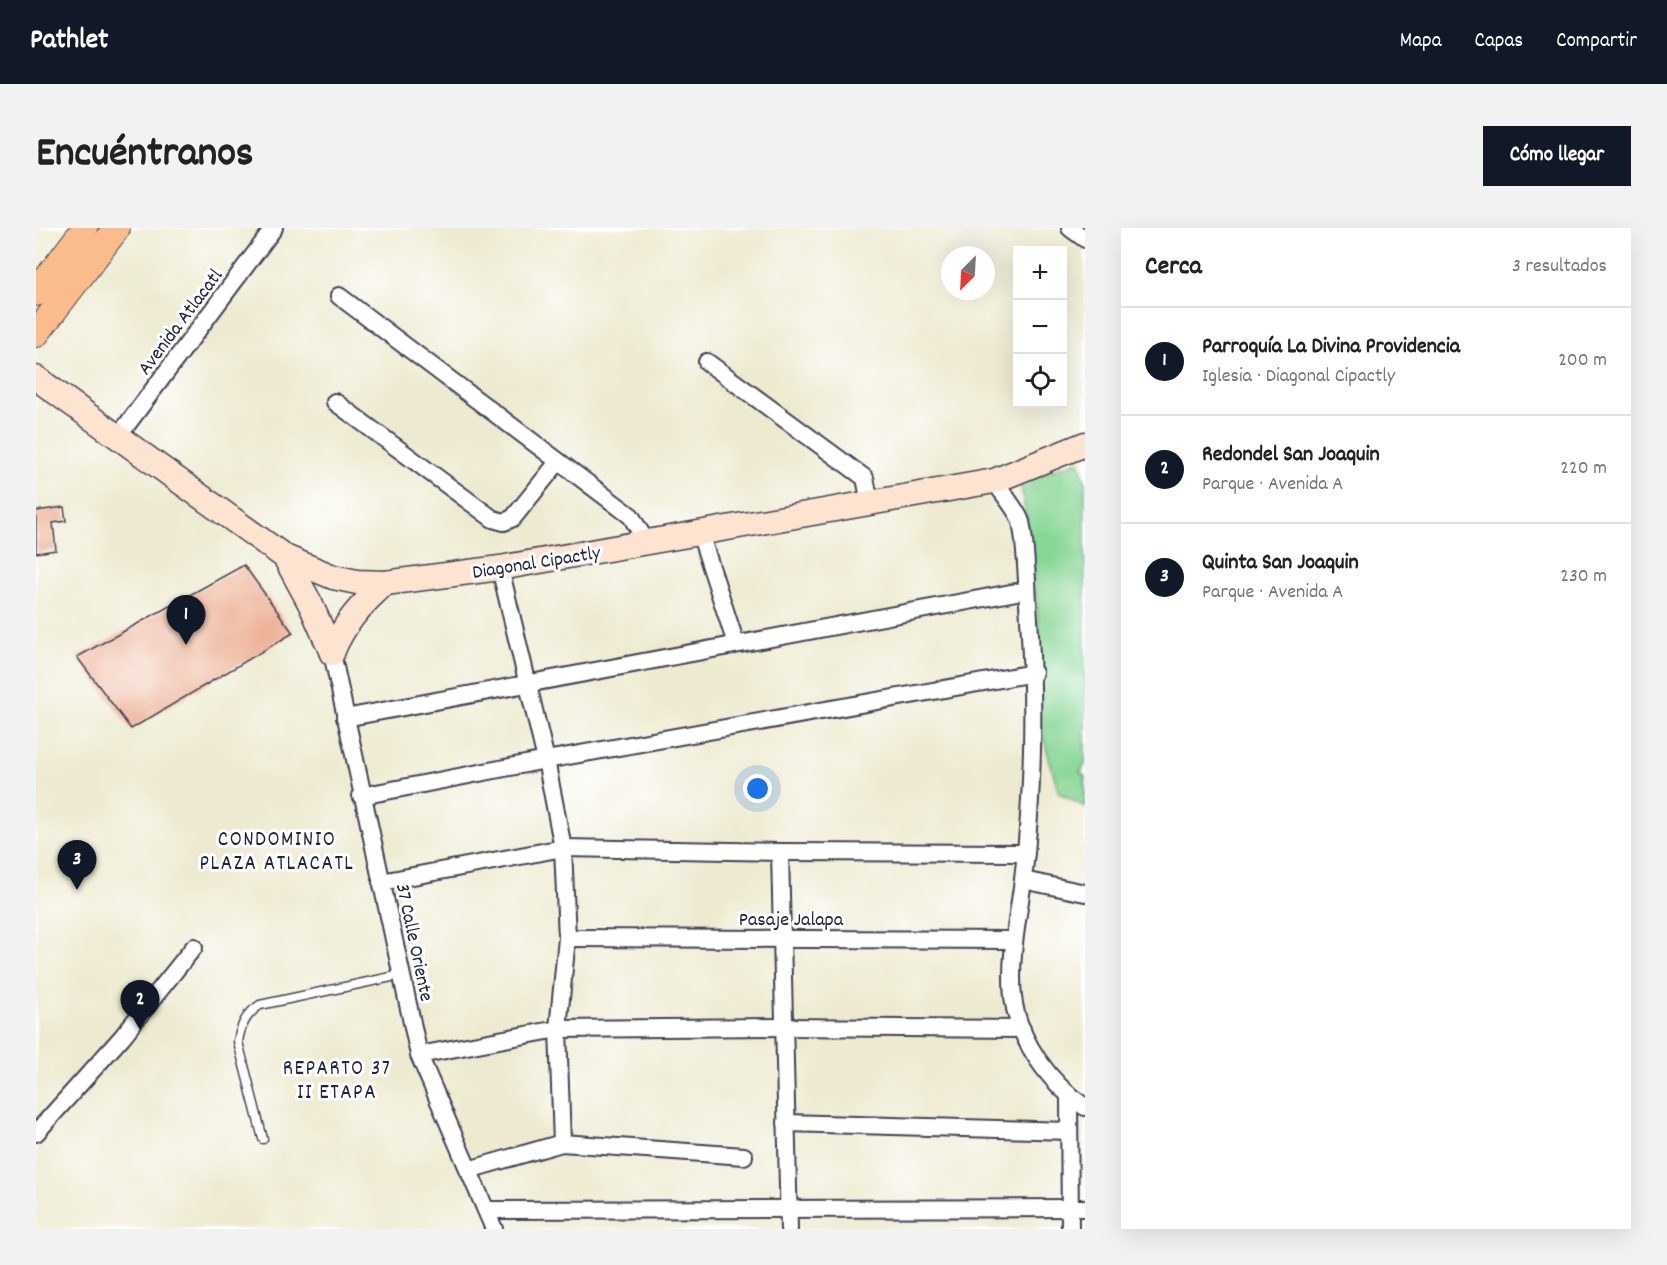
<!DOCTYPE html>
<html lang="es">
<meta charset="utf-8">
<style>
body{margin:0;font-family:Dekko,sans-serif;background:#f2f2f2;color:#222}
.controls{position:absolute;right:18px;top:18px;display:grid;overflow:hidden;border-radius:0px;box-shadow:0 6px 24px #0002}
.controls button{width:54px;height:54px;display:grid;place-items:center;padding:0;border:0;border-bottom:2px solid #e0e0e0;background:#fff;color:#222;font:30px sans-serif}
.compass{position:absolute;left:905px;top:18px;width:54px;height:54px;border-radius:50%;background:#fff;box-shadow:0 6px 24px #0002;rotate:204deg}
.you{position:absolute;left:722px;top:561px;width:21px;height:21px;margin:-15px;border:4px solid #fff;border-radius:50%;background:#1a73e8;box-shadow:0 0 0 9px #1a73e833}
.badge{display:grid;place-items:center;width:39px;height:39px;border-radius:50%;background:#111827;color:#fff;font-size:20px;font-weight:700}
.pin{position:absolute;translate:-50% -50px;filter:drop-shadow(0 2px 3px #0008)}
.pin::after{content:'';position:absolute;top:32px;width:21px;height:18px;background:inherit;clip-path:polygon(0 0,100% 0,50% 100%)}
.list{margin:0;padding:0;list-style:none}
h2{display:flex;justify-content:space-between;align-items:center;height:78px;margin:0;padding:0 24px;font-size:26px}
h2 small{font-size:20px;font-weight:400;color:#767676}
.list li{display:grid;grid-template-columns:39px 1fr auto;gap:18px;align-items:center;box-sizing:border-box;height:108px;padding:0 24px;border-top:2px solid #e0e0e0}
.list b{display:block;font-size:22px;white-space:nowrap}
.list p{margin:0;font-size:20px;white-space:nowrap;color:#767676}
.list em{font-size:20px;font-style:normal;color:#767676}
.icon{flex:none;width:33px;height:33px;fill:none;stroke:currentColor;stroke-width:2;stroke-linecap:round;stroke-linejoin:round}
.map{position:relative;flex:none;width:1049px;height:1001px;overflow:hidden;border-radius:0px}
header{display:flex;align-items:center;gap:36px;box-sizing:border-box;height:84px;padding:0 30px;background:#111827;color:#fff}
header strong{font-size:28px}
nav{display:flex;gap:33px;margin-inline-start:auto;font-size:21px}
.intro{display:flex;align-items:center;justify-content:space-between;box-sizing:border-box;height:144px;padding:0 36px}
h1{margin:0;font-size:42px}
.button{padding:15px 27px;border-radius:0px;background:#111827;color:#fff;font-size:21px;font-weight:700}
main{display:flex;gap:36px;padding:0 36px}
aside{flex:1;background:#fff;border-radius:0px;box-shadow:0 6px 24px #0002}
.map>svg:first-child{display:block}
.green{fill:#87d695;stroke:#547c68;stroke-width:1.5}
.building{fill:#edb195}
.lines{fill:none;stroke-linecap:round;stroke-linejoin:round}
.lane-casing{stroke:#414052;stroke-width:11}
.street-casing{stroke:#414052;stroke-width:20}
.secondary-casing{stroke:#414052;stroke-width:27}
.primary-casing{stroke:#414052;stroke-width:28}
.lane{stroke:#fff;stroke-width:8}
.street{stroke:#fff;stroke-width:16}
.secondary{stroke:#fde4d0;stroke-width:24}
.primary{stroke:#f9bc8a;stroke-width:26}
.labels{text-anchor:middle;stroke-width:6;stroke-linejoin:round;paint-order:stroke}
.street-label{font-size:20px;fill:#22223b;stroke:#fff}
.neighbourhood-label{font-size:21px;letter-spacing:1.5px;fill:#22223b;stroke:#fff}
</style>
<header>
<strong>Pathlet</strong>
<nav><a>Mapa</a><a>Capas</a><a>Compartir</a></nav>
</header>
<div class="intro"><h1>Encuéntranos</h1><a class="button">Cómo llegar</a></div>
<main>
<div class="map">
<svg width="1049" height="1001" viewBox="0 0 1049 1001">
<rect width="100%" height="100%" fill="#fff"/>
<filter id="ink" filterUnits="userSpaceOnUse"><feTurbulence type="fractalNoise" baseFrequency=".0167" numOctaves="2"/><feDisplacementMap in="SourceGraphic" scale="12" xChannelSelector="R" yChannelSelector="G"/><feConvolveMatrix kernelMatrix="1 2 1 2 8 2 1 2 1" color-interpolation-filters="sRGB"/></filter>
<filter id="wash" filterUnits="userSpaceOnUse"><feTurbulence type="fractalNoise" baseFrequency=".008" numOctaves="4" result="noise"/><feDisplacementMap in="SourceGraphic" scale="24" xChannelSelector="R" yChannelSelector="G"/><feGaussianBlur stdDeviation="1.35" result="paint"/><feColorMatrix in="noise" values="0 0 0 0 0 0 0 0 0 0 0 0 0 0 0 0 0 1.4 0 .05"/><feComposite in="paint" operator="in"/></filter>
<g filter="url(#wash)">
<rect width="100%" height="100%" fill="#eeead1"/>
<path class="green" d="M 1043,233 L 1049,253 L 1049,401 L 1047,403 L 1049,404 L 1049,537 L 1044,544 L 1049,549 L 1049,579 L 1023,565 L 1000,484 L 1002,390 L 991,292 L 984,253 Z"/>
<g id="blocks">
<g class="building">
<path d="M 28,279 L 30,293 L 17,295 L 20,322 L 0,325 L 0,283 Z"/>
<path d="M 208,337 L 257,405 L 95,501 L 41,429 Z"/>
</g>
</g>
</g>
<g filter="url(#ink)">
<use href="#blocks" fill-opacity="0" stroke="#414052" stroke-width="1.5"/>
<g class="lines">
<g class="lane-casing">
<path id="lane" d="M 227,911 L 202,814 C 204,799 211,785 224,777 L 365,747"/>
</g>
<g class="street-casing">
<g id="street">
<path d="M 1034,0 L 1049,11"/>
<path d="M 303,68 L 595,288 L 610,314"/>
<path d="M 671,134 L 829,250 L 834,275"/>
<path d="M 299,174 L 457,291 L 468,294 L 477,290 L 522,234"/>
<path d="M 81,210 L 238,0"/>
<path d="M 958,253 C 965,263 982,283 985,294 C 990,317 991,352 992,376 C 999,469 998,559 987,652 C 982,690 973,730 977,769 C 982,812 1014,856 1049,879"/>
<path d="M 664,305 L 700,416"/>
<path d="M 464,340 L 510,532 L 527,620 L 531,710 L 522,801 L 526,915"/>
<path d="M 296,425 L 383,827 L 458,1001"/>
<path d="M 309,490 L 991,362"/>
<path d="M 325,568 L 510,532 L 998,445"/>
<path d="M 744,624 L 753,1001"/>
<path d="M 987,652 L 1049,665"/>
<path d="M 345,654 L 527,620 L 744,624 L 990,625"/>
<path d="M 531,710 L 978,712"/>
<path d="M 383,827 L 522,801 L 748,799 L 986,801"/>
<path d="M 1033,869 L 1034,1001"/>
<path d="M 750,895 L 1033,903"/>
<path d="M 0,905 L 86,809 L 158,719"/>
<path d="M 432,942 L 526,915 L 708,928"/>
<path d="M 450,982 L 1049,980"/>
</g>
</g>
<g class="secondary-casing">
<g id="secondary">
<path d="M 0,150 L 249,329 L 297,349 L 321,354 L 349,355 L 464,340 L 958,253 L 1049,216"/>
<path d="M 249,329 L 275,377 L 296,425"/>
<path d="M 296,425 C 307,396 326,376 349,355"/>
</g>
</g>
<g class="primary-casing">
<g id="primary">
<path d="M 0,65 L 49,0"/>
<path d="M 0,106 L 81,0"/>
</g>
</g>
<use href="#lane" class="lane"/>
<use href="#street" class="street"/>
<use href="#secondary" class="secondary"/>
<use href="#primary" class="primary"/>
</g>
</g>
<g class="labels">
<g class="street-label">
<text transform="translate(143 93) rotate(-53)" y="7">Avenida Atlacatl</text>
<text transform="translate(500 333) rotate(-9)" y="7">Diagonal Cipactly</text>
<text x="755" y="697">Pasaje Jalapa</text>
<text transform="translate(380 714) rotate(78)" y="7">37 Calle Oriente</text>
</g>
<g class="neighbourhood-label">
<text x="241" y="617">CONDOMINIO<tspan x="241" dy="24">PLAZA ATLACATL</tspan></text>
<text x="301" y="846">REPARTO 37<tspan x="301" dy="24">II ETAPA</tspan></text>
</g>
</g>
</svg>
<div class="controls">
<button>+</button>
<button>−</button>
<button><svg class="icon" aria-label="locate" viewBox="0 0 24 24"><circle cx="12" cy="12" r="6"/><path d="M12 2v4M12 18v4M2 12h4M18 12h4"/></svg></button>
</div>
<svg class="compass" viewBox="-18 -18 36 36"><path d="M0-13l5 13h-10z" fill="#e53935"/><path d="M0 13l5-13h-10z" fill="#767676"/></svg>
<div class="you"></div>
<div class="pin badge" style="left:150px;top:417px">1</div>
<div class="pin badge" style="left:104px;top:802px">2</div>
<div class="pin badge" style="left:41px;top:662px">3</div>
</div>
<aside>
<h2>Cerca<small>3 resultados</small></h2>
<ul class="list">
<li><span class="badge">1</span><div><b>Parroquía La Divina Providencia</b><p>Iglesia · Diagonal Cipactly</p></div><em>200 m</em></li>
<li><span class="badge">2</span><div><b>Redondel San Joaquin</b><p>Parque · Avenida A</p></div><em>220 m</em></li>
<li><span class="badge">3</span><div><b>Quinta San Joaquin</b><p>Parque · Avenida A</p></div><em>230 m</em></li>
</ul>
</aside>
</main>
